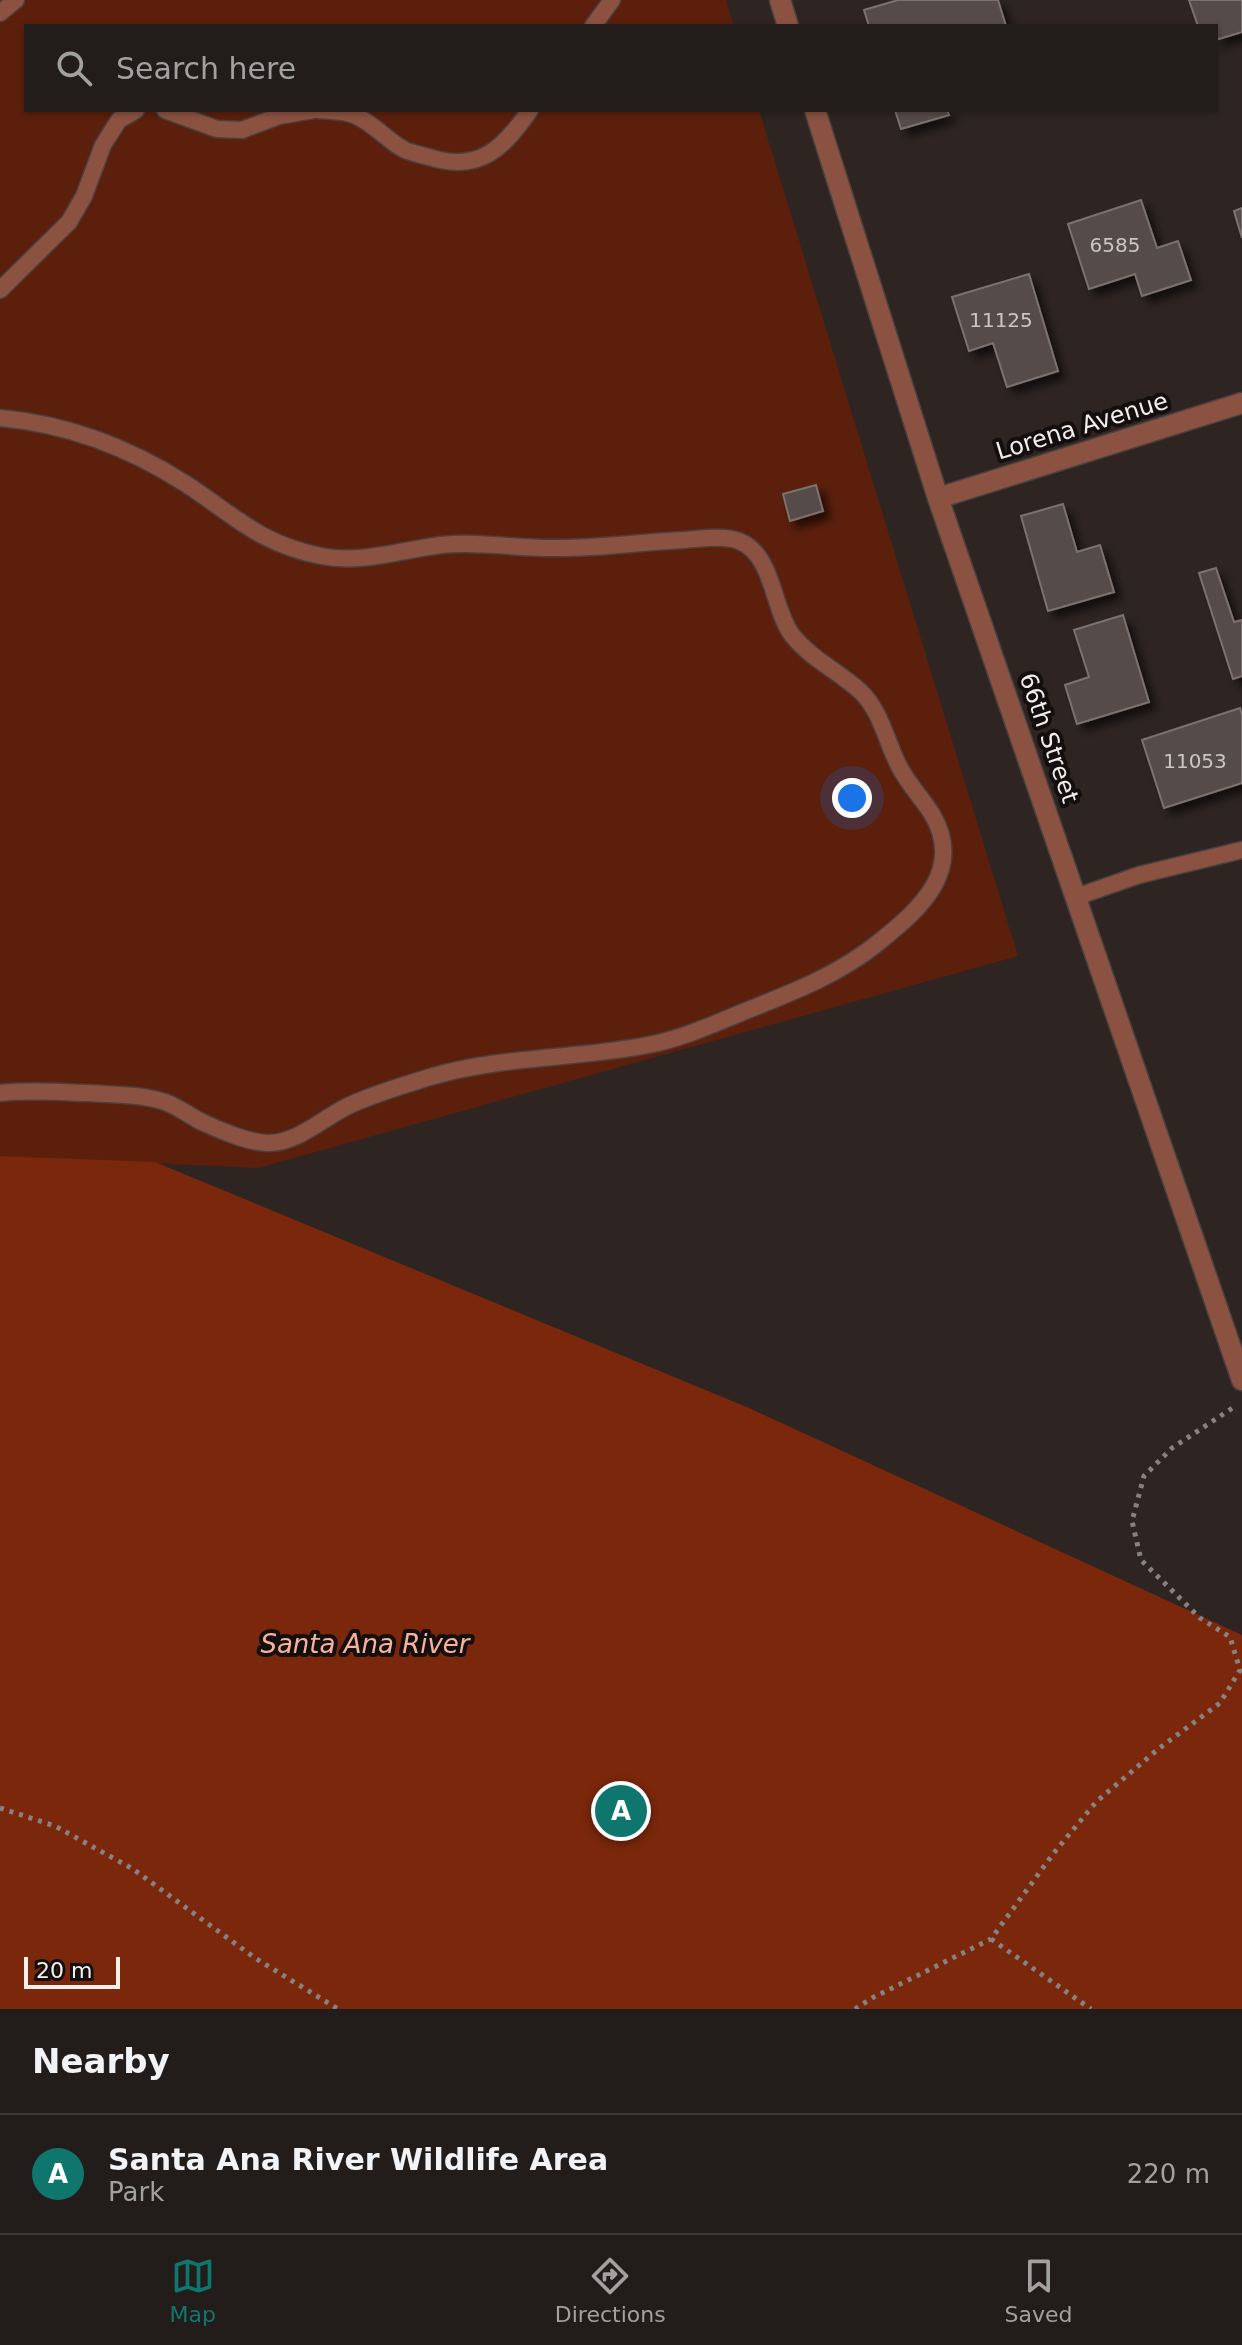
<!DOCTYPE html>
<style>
body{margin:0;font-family:"DejaVu Sans",sans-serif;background:#2a2523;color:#f1f3f6}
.scale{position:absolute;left:24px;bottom:20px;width:96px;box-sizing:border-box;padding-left:8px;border:4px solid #f4eeed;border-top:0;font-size:22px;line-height:28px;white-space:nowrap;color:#f4eeed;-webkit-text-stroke:6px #130f0e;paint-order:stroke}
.you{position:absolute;left:852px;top:798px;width:28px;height:28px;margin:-20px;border:6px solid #fff;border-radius:50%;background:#1a73e8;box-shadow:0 0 0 12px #1a73e833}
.badge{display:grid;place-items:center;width:52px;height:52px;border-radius:50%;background:#0f766e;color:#fff;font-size:26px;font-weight:700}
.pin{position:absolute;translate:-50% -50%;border:4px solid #fff;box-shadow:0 2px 8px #0006}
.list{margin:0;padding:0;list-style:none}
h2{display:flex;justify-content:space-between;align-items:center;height:104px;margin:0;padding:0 32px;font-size:34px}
h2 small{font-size:26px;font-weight:400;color:#a2a1a2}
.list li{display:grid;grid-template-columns:52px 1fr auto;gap:24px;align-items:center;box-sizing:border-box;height:120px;padding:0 32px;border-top:2px solid #3f3a39}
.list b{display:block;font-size:30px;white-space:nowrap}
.list p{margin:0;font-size:26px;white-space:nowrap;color:#a2a1a2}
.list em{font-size:26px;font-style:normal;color:#a2a1a2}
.icon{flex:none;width:44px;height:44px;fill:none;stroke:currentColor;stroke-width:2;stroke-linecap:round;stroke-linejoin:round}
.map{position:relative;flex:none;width:1242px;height:2009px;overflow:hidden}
.search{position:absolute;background:#221c1a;box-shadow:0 2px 6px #0004;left:24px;right:24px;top:24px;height:88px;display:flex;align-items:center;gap:20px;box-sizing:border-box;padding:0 28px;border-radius:0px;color:#a2a1a2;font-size:30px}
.sheet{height:224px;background:#221c1a}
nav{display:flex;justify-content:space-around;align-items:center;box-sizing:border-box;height:112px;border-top:2px solid #3f3a39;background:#221c1a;font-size:22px;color:#a2a1a2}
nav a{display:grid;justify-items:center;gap:4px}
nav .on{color:#0f766e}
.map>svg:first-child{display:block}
.green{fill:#5b1f0c}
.water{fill:#7a270b}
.building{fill:#544b48;stroke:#7b716e;stroke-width:2;filter:url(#shadow)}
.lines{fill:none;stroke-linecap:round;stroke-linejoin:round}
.lane-casing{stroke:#4a413f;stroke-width:19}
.street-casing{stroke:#4a413f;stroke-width:23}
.path{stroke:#89817f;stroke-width:5;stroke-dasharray:4 6;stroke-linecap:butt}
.lane{stroke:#8c5241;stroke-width:16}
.street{stroke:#8c5241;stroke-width:20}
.labels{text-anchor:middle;stroke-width:8;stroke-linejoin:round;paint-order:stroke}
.number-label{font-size:20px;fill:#ccc5c4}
.street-label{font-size:24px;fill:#f4eeed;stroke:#130f0e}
.water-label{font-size:26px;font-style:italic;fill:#fab19b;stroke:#130f0e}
</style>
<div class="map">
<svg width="1242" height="2009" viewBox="0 0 1242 2009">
<defs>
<filter id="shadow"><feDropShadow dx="7" dy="7" stdDeviation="4" flood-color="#0009"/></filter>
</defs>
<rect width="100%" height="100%" fill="#2e2523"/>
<path class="green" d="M 0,0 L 726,0 L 734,26 L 26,26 L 26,110 L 759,110 L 1018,956 L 258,1168 L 0,1156 Z"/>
<path class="water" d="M 0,1156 L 155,1162 L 749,1408 L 1242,1635 L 1242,2009 L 0,2009 Z"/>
<g class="building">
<path d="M 898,0 L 998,0 L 1006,26 L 869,26 L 864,10 Z"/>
<path d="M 1189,0 L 1242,0 L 1242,32 L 1216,40 L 1216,26 L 1198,26 Z"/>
<path d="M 895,110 L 947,110 L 949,115 L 901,129 Z"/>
<path d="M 1141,200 L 1157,248 L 1178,241 L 1191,280 L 1142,296 L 1135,274 L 1089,289 L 1068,224 Z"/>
<path d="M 1242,208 L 1242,238 L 1234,211 Z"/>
<path d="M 1029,274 L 1058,371 L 1007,387 L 993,343 L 969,351 L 952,297 Z"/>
<path d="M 816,485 L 823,511 L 790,521 L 783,494 Z"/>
<path d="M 1063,504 L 1077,552 L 1100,545 L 1114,592 L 1048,611 L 1021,516 Z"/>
<path d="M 1216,568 L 1234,622 L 1242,620 L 1242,676 L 1233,679 L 1199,573 Z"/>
<path d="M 1123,615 L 1149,702 L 1077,724 L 1065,685 L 1089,677 L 1074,630 Z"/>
<path d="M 1240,708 L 1242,715 L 1242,783 L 1164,808 L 1142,740 Z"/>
</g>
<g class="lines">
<g class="lane-casing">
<g id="lane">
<path d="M 0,13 L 16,0"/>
<path d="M 593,26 L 612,0"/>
<path d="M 165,110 L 217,129 L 242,130 L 279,116 L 314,110"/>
<path d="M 318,110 C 329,111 344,111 354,115 C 374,123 387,141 405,150 C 412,153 421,155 429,157 C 479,173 503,149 530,110"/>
<path d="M 0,290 L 69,222 L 84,196 L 103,145 L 119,120 L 136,110"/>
<path d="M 0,418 C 66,424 130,448 186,484 C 235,516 260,544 321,556 C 361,564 401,550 441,545 C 478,541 514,548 551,548 C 596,549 640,542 684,540 C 700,539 723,535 739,541 C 774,555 772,608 792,635 C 811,659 838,671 860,691 C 882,712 886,742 900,768 C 909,785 922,798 932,814 C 965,870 920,909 879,942 C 841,973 798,990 753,1008 C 718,1022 685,1038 648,1045 C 577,1059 500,1056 430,1077 C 402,1086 372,1094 346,1107 C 322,1119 296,1144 267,1143 C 247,1142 222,1131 204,1123 C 191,1117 179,1107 165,1102 C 140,1094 114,1095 88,1093 C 58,1092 30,1090 0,1093"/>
<path d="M 1076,897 L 1139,875 L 1242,850"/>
</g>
</g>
<g class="street-casing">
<g id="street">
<path d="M 780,0 L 788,26"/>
<path d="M 815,110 L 938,498 L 1242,1380"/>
<path d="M 938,498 L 1242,403"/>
</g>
</g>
<g class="path">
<path d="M 0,1808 L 55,1826 L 133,1869 L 255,1958 L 338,2009"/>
<path d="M 991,1939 L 1091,2009"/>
<path d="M 855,2009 L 872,1998 L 991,1939 L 1053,1854 L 1096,1802 L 1157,1750 L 1220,1703 L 1240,1670 L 1230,1637 L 1200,1618 L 1141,1560 L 1132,1521 L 1144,1476 L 1172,1448 L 1237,1405"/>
</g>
<use href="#lane" class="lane"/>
<use href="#street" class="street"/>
</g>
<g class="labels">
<g class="number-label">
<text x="1115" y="252">6585</text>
<text x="1001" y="327">11125</text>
<text x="1195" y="768">11053</text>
</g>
<g class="street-label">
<text transform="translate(1082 426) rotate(-17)" y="8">Lorena Avenue</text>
<text transform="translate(1049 738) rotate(71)" y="8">66th Street</text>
</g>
<g class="water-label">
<text x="365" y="1653">Santa Ana River</text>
</g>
</g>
</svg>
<div class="scale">20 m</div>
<div class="you"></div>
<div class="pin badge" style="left:621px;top:1811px">A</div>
<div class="search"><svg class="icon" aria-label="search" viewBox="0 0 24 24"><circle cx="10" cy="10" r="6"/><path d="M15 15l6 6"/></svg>Search here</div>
</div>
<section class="sheet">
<h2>Nearby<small></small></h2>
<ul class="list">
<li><span class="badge">A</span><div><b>Santa Ana River Wildlife Area</b><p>Park</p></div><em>220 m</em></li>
</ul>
</section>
<nav>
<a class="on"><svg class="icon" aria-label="map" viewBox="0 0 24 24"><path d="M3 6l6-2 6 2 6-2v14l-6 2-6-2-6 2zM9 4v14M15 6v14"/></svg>Map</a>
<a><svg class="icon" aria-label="directions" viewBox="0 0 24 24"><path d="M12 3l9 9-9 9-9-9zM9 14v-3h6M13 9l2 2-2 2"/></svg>Directions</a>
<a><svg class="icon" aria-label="saved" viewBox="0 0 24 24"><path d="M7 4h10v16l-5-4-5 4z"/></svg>Saved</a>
</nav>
